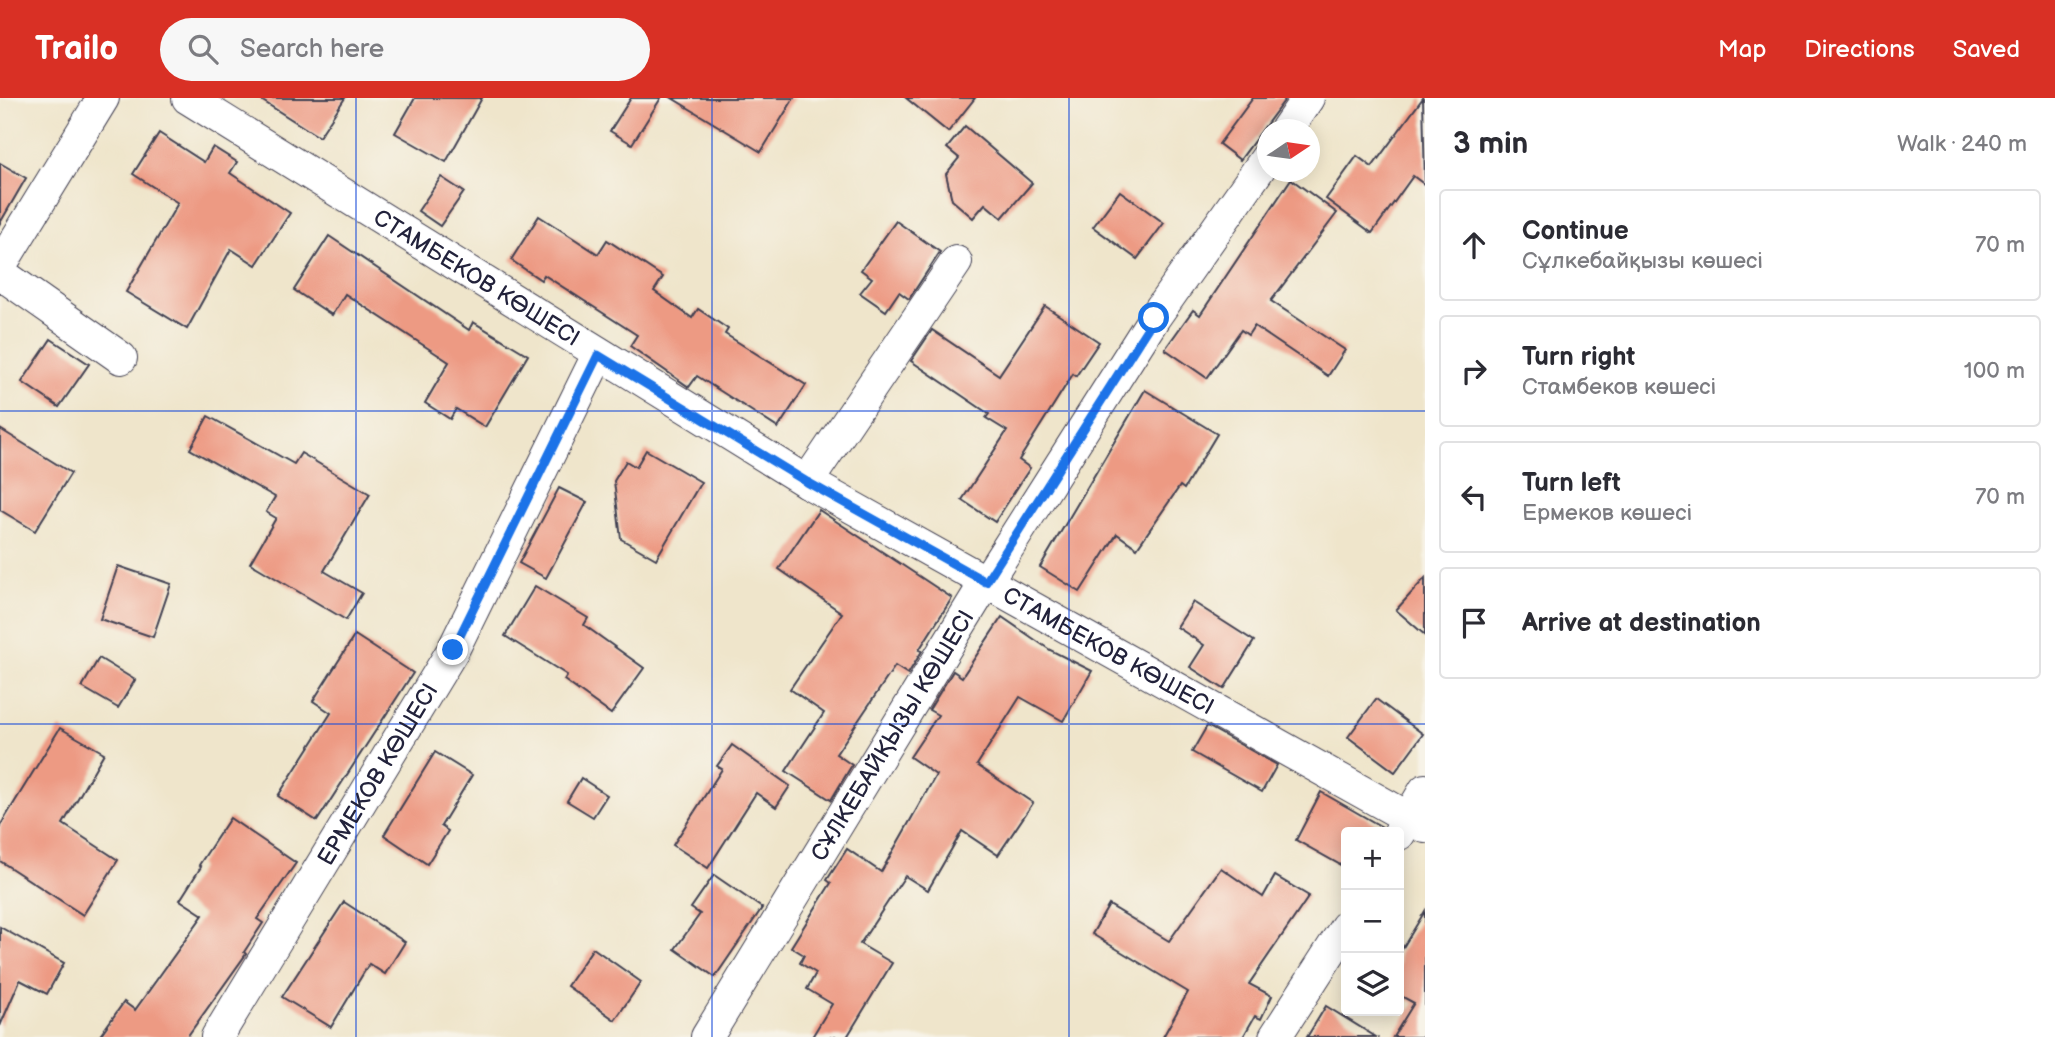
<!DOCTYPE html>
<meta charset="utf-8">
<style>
body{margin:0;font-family:"Balsamiq Sans",sans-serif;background:#f7f7f7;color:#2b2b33}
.controls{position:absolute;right:21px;bottom:21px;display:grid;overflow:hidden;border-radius:7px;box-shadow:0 4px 18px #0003}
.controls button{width:63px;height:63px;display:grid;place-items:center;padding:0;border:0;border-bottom:2px solid #e1e1e2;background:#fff;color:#2b2b33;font:35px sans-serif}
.compass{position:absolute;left:1257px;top:21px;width:63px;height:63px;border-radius:50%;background:#fff;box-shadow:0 4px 18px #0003;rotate:77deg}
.stop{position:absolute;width:21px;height:21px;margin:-16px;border:5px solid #1a73e8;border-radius:50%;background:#fff}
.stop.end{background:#1a73e8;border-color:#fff;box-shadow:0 2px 7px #0008}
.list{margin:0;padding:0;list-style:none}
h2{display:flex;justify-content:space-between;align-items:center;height:91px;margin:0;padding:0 28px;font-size:30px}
h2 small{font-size:23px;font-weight:400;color:#7c7c81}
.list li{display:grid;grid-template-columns:46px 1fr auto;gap:21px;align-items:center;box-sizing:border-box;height:112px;margin:0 14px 14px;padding:0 14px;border:2px solid #e1e1e2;border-radius:7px}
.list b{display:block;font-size:26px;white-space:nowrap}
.list p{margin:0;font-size:23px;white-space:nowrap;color:#7c7c81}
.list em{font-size:23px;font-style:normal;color:#7c7c81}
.icon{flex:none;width:38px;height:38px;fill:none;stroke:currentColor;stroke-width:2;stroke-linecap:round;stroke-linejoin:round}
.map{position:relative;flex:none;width:1425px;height:939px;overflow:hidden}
header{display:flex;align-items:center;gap:42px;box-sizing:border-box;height:98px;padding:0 35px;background:#d93025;color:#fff}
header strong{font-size:33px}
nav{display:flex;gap:38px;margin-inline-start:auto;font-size:24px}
.search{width:490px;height:63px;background:#f7f7f7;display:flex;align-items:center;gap:18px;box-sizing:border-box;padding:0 24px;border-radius:38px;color:#7c7c81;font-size:26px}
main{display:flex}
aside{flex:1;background:#fff}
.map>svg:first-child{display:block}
.building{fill:#ed9a83}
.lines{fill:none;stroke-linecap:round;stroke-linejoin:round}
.minor-casing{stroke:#413f51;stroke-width:34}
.minor{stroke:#fff;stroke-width:32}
.route{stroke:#1a73e8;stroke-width:9}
.grid{fill:none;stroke:#1d4ed8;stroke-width:2;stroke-opacity:0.55}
.labels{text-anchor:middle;stroke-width:7;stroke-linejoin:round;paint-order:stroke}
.street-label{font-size:23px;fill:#22223b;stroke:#f7f3e8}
</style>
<header>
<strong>Trailo</strong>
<div class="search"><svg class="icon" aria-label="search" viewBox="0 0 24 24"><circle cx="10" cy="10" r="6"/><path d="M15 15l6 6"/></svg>Search here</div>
<nav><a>Map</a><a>Directions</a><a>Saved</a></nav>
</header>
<main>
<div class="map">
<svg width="1425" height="939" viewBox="0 0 1425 939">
<rect width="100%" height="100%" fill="#f7f3e8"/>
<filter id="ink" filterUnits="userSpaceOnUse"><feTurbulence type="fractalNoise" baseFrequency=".0143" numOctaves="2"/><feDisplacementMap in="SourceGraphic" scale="14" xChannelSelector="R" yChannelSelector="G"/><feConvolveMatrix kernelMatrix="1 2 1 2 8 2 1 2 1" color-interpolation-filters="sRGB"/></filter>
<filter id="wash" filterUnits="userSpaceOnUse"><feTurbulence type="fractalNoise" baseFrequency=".00686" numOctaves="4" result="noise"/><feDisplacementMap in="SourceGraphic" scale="28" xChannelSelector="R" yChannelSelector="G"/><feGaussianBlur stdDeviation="1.57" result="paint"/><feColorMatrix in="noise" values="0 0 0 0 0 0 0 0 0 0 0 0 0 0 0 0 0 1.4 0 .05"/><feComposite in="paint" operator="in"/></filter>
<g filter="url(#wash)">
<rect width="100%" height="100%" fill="#efe5cb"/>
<g id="blocks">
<g class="building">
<path d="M 258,0 L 345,0 L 319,39 Z"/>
<path d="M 415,0 L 482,0 L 446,64 L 395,35 Z"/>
<path d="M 631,0 L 661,0 L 632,46 L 610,33 Z"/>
<path d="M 672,0 L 794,0 L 761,54 Z"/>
<path d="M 906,0 L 975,0 L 948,34 Z"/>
<path d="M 1253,0 L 1286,0 L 1240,62 L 1219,46 Z"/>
<path d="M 1423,0 L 1425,87 L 1413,78 L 1372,135 L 1326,101 L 1357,58 L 1372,69 Z"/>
<path d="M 965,28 L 1032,85 L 1002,120 L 985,106 L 973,120 L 952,102 L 946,76 L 959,60 L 947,50 Z"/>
<path d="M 159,35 L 204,64 L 213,49 L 237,64 L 230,75 L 290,115 L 256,167 L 231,151 L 187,231 L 126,194 L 178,105 L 133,76 Z"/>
<path d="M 0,65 L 26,80 L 0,125 Z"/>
<path d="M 441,79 L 464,94 L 440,128 L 418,113 Z"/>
<path d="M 1291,81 L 1337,115 L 1271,203 L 1345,252 L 1328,278 L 1254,228 L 1248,237 L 1241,232 L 1207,280 L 1165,251 L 1193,212 L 1200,217 Z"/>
<path d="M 1120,93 L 1164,125 L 1137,161 L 1093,129 Z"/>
<path d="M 539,118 L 598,156 L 607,142 L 663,179 L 654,193 L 692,220 L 698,211 L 728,231 L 725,236 L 806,287 L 778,330 L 697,278 L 689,289 L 630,248 L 637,237 L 544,177 L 541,182 L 511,162 Z"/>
<path d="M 896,123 L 940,154 L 909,201 L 899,194 L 886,213 L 860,195 L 872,180 L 861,172 Z"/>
<path d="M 329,138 L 469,232 L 473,224 L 528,257 L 485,329 L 456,311 L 450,321 L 425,305 L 449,264 L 345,196 L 332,217 L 294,192 Z"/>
<path d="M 1045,208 L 1099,244 L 1076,278 L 1073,276 L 1019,362 L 1030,370 L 995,424 L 962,402 L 1007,333 L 986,320 L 989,316 L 911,263 L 932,232 L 999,277 Z"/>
<path d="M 51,241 L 89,266 L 59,309 L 22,284 Z"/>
<path d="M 1145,292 L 1217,336 L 1184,391 L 1180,388 L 1137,450 L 1117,436 L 1080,494 L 1040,469 Z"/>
<path d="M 208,318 L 294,366 L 301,355 L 370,396 L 324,473 L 362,495 L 346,522 L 250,465 L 276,420 L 266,414 L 275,399 L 190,351 Z"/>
<path d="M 0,331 L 71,375 L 35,433 L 0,412 Z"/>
<path d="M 646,352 L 701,384 L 656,461 L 621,441 L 614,383 L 626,363 L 636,369 Z"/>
<path d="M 559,390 L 587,404 L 546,480 L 519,465 Z"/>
<path d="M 819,412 L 952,500 L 919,552 L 922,553 L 908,576 L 895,568 L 836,656 L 852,667 L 831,702 L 786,673 L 824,615 L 790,591 L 842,515 L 779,471 Z"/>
<path d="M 118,468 L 171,486 L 153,539 L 100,521 Z"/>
<path d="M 1425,480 L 1425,537 L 1396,512 Z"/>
<path d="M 535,488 L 588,520 L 584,527 L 644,570 L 611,616 L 564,582 L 567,577 L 505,538 Z"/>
<path d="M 1193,504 L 1254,543 L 1224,591 L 1190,569 L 1204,547 L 1177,529 Z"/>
<path d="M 1002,519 L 1050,552 L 1092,573 L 1063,623 L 1020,599 L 977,667 L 1033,705 L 998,757 L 962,733 L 928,792 L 905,778 L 860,846 L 892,865 L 847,939 L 812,939 L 832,906 L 807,891 L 816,875 L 800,865 L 804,857 L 791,849 L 831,785 L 827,782 L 847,751 L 881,774 L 936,677 L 910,659 L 938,617 L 929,612 L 953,573 L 962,579 Z"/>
<path d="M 355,537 L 413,575 L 317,723 L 278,698 L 331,615 L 313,603 Z"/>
<path d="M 99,560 L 135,582 L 118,610 L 82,589 Z"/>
<path d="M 1376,601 L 1423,636 L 1395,674 L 1348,639 Z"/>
<path d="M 1207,628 L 1277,667 L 1262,694 L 1192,654 Z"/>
<path d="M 60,630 L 104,655 L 63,726 L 118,762 L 83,817 L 0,763 L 0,728 Z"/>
<path d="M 732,647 L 790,688 L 776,709 L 756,695 L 708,770 L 673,747 L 722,671 L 717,668 Z"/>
<path d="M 435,654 L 472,677 L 441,728 L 448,733 L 427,766 L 384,737 Z"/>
<path d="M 581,680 L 607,697 L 593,719 L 567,703 Z"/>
<path d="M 1321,694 L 1382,729 L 1381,734 L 1346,734 L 1346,770 L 1296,742 Z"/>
<path d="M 230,720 L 296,765 L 257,821 L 263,825 L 244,854 L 246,856 L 187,939 L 99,939 L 124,904 L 135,912 L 203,817 L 180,802 L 201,769 L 199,767 Z"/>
<path d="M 1221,770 L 1263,799 L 1275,778 L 1309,798 L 1249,886 L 1272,898 L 1261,921 L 1255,918 L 1243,939 L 1163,939 L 1188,894 L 1092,836 L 1109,807 L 1169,843 Z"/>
<path d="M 714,777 L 762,810 L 715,879 L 675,851 L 700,816 L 691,810 Z"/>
<path d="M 344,804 L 405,844 L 385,876 L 369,866 L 331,929 L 282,899 Z"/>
<path d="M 1425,813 L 1425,939 L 1393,939 L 1414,905 L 1399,897 L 1399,856 Z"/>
<path d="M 0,829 L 64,865 L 47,896 L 20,882 L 0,928 Z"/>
<path d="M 593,850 L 641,884 L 615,922 L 567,888 Z"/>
<path d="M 1326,908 L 1376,939 L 1307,939 Z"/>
</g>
</g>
</g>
<g filter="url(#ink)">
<use href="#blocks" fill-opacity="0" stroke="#413f51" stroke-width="2"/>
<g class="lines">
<g class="minor-casing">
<g id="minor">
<path id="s1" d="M 188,0 L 807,384 L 1425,729"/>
<path d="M 1286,32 L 1308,0"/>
<path d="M 0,168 L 103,0"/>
<path d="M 0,175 L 121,260"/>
<path d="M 807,384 L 956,164"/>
<path d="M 1399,736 L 1425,692"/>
<path id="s2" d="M 217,939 L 453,552 L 598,257"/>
<path id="s3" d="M 707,939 L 986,484 L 1154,220 L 1268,58"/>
<path d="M 1275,939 L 1346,829"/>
</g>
</g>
<use href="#minor" class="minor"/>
</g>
</g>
<g class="lines" filter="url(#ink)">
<path class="route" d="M 453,552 L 598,257 L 807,384 L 986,484 L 1154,220"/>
</g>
<path class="grid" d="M 356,0 L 356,939M 712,0 L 712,939M 1069,0 L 1069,939M 0,313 L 1425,313M 0,626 L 1425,626"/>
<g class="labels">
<g class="street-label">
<text dy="8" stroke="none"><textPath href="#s1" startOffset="340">СТАМБЕКОВ КӨШЕСІ</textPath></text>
<text dy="8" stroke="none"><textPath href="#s1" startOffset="1074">СТАМБЕКОВ КӨШЕСІ</textPath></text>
<text dy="8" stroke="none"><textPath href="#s3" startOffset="354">СҰЛКЕБАЙҚЫЗЫ КӨШЕСІ</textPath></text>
<text dy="8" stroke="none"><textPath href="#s2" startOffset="308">ЕРМЕКОВ КӨШЕСІ</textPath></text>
</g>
</g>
</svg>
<div class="controls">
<button>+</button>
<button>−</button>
<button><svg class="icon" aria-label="layers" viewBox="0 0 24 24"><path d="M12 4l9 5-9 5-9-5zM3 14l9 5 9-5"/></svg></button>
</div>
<svg class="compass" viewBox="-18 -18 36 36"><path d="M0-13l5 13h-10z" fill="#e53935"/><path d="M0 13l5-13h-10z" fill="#7c7c81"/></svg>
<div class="stop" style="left:1154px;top:220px"></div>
<div class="stop end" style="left:453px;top:552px"></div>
</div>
<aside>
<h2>3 min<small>Walk · 240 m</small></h2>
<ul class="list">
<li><svg class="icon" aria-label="ahead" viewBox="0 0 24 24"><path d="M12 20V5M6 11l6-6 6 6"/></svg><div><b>Continue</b><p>Сұлкебайқызы көшесі</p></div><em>70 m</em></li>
<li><svg class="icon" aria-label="right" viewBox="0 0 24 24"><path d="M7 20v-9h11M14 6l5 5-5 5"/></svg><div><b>Turn right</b><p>Стамбеков көшесі</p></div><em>100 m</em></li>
<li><svg class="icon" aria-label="left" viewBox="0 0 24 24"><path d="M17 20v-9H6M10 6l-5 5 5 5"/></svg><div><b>Turn left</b><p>Ермеков көшесі</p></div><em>70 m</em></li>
<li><svg class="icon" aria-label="arrive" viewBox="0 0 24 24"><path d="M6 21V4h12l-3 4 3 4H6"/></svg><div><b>Arrive at destination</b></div></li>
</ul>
</aside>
</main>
